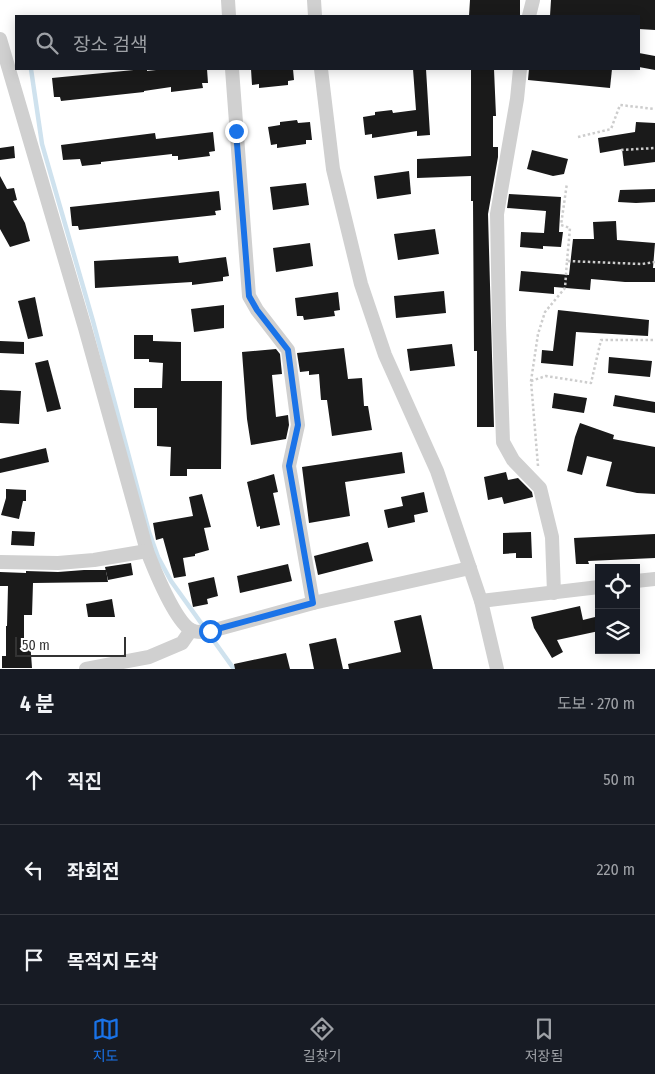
<!DOCTYPE html>
<html lang="ko">
<meta charset="utf-8">
<style>
body{margin:0;font-family:"Fira Sans Condensed","Noto Sans KR",sans-serif;background:#20242c;color:#f1f3f6}
.controls{position:absolute;right:15px;bottom:15px;display:grid;overflow:hidden;border-radius:0px;box-shadow:0 2px 12px #0003}
.controls button{width:45px;height:45px;display:grid;place-items:center;padding:0;border:0;border-bottom:1px solid #363941;background:#171b24;color:#f1f3f6;font:25px sans-serif}
.scale{position:absolute;left:15px;bottom:12px;width:111px;box-sizing:border-box;padding-left:5px;border:2px solid #333;border-top:0;font-size:14px;line-height:18px;white-space:nowrap;color:#333;-webkit-text-stroke:4px #fff;paint-order:stroke}
.stop{position:absolute;width:15px;height:15px;margin:-11px;border:4px solid #1a73e8;border-radius:50%;background:#fff}
.stop.end{background:#1a73e8;border-color:#fff;box-shadow:0 1px 5px #0008}
.list{margin:0;padding:0;list-style:none}
h2{display:flex;justify-content:space-between;align-items:center;height:65px;margin:0;padding:0 20px;font-size:21px}
h2 small{font-size:16px;font-weight:400;color:#9ea1a6}
.list li{display:grid;grid-template-columns:32px 1fr auto;gap:15px;align-items:center;box-sizing:border-box;height:90px;padding:0 20px;border-top:1px solid #363941}
.list b{display:block;font-size:19px;white-space:nowrap}
.list em{font-size:16px;font-style:normal;color:#9ea1a6}
.icon{flex:none;width:28px;height:28px;fill:none;stroke:currentColor;stroke-width:2;stroke-linecap:round;stroke-linejoin:round}
.map{position:relative;flex:none;width:655px;height:669px;overflow:hidden}
.search{position:absolute;background:#171b24;box-shadow:0 2px 12px #0003;left:15px;right:15px;top:15px;height:55px;display:flex;align-items:center;gap:12px;box-sizing:border-box;padding:0 18px;border-radius:0px;color:#9ea1a6;font-size:19px}
.sheet{height:335px;background:#171b24}
nav{display:flex;justify-content:space-around;align-items:center;box-sizing:border-box;height:70px;border-top:1px solid #363941;background:#171b24;font-size:14px;color:#9ea1a6}
nav a{display:grid;justify-items:center;gap:2px}
nav .on{color:#1a73e8}
.map>svg:first-child{display:block}
.lines{fill:none;stroke-linecap:round;stroke-linejoin:round}
.stream{stroke:#cfe2ee;stroke-width:4.5}
.building{fill:#1a1a1a}
.path{stroke:#cdcdcd;stroke-width:2.5;stroke-dasharray:2.5 2.5;stroke-linecap:butt}
.minor{stroke:#d0d0d0;stroke-width:14}
.route{stroke:#1a73e8;stroke-width:6}
</style>
<div class="map">
<svg width="655" height="669" viewBox="0 0 655 669">
<rect width="100%" height="100%" fill="#fff"/>
<g class="lines">
<path class="stream" d="M 31,69 L 42,144 L 93,321 L 149,532 L 158,557 L 171,581 L 234,669"/>
</g>
<g class="building">
<path d="M 470,0 L 520,0 L 520,16 L 469,16 Z"/>
<path d="M 551,0 L 655,0 L 655,30 L 639,29 L 639,16 L 550,16 Z"/>
<path d="M 639,53 L 655,56 L 655,70 L 639,67 Z"/>
<path d="M 144,69 L 147,69 L 147,71 L 165,69 L 207,69 L 208,83 L 202,83 L 203,88 L 171,92 L 171,87 L 144,91 L 144,92 L 61,101 L 60,97 L 54,97 L 52,78 Z"/>
<path d="M 251,69 L 293,69 L 294,80 L 288,81 L 288,85 L 259,88 L 259,84 L 252,85 Z"/>
<path d="M 413,69 L 426,69 L 430,135 L 417,136 L 417,131 L 372,138 L 372,134 L 365,135 L 363,117 L 375,115 L 375,112 L 392,110 L 393,113 L 416,110 Z"/>
<path d="M 471,69 L 494,69 L 496,116 L 493,116 L 493,147 L 498,147 L 498,157 L 488,214 L 494,427 L 477,427 L 477,351 L 474,351 L 473,201 L 471,201 L 471,176 L 417,178 L 417,159 L 471,156 Z"/>
<path d="M 529,69 L 612,69 L 610,88 L 528,80 Z"/>
<path d="M 297,120 L 298,123 L 310,122 L 312,140 L 306,140 L 306,144 L 277,148 L 277,144 L 271,145 L 268,127 L 280,125 L 280,122 Z"/>
<path d="M 636,122 L 655,123 L 655,162 L 624,166 L 622,149 L 600,153 L 598,138 L 635,132 Z"/>
<path d="M 213,132 L 215,151 L 209,152 L 210,156 L 178,160 L 178,156 L 172,156 L 172,154 L 101,162 L 101,164 L 82,166 L 80,159 L 63,160 L 61,145 L 155,133 L 156,139 Z"/>
<path d="M 14,146 L 15,158 L 0,160 L 0,148 Z"/>
<path d="M 532,150 L 568,159 L 564,174 L 553,176 L 527,169 Z"/>
<path d="M 409,171 L 411,194 L 377,199 L 374,176 Z"/>
<path d="M 0,176 L 7,189 L 14,188 L 17,200 L 13,201 L 25,223 L 30,241 L 10,247 L 0,229 Z"/>
<path d="M 306,183 L 309,205 L 273,210 L 270,187 Z"/>
<path d="M 655,189 L 655,202 L 636,203 L 618,202 L 620,190 Z"/>
<path d="M 219,191 L 221,210 L 215,211 L 216,215 L 79,230 L 78,226 L 72,226 L 70,207 Z"/>
<path d="M 509,194 L 561,197 L 559,232 L 563,232 L 561,247 L 543,246 L 543,249 L 520,247 L 521,232 L 544,233 L 546,211 L 507,208 Z"/>
<path d="M 616,221 L 617,240 L 655,243 L 653,268 L 655,268 L 655,282 L 625,282 L 591,279 L 590,290 L 554,287 L 554,294 L 519,291 L 521,271 L 569,275 L 573,239 L 594,239 L 593,222 Z"/>
<path d="M 435,229 L 439,254 L 398,260 L 394,234 Z"/>
<path d="M 310,243 L 313,266 L 276,272 L 273,248 Z"/>
<path d="M 178,256 L 179,263 L 226,257 L 229,276 L 223,277 L 223,281 L 192,285 L 192,282 L 95,288 L 94,261 Z"/>
<path d="M 444,291 L 446,313 L 396,318 L 394,296 Z"/>
<path d="M 338,292 L 340,310 L 334,311 L 335,316 L 304,320 L 303,316 L 297,316 L 295,298 Z"/>
<path d="M 35,297 L 43,336 L 28,339 L 18,301 Z"/>
<path d="M 224,305 L 224,328 L 194,332 L 191,309 Z"/>
<path d="M 558,310 L 649,320 L 648,336 L 576,332 L 573,366 L 541,363 L 542,350 L 553,351 Z"/>
<path d="M 134,335 L 153,335 L 153,341 L 181,342 L 181,381 L 222,381 L 221,469 L 187,469 L 187,476 L 170,476 L 171,447 L 157,446 L 157,408 L 134,408 L 134,388 L 162,388 L 163,363 L 149,362 L 149,359 L 134,359 Z"/>
<path d="M 0,341 L 24,342 L 24,354 L 0,353 Z"/>
<path d="M 452,344 L 455,366 L 410,371 L 407,349 Z"/>
<path d="M 344,348 L 348,379 L 362,378 L 364,406 L 368,406 L 372,430 L 332,436 L 327,400 L 321,400 L 319,374 L 309,375 L 309,371 L 300,372 L 297,353 Z"/>
<path d="M 276,349 L 280,354 L 282,374 L 272,375 L 276,417 L 288,415 L 289,425 L 286,439 L 251,445 L 247,419 L 242,352 Z"/>
<path d="M 609,357 L 652,361 L 650,377 L 608,373 Z"/>
<path d="M 48,360 L 61,409 L 47,412 L 35,363 Z"/>
<path d="M 0,390 L 21,391 L 19,424 L 0,423 Z"/>
<path d="M 554,393 L 587,398 L 584,413 L 552,408 Z"/>
<path d="M 615,395 L 655,402 L 655,413 L 613,406 Z"/>
<path d="M 580,423 L 614,435 L 613,439 L 655,447 L 655,494 L 637,493 L 606,486 L 612,462 L 587,456 L 582,475 L 567,471 L 575,437 Z"/>
<path d="M 46,448 L 49,462 L 0,473 L 0,459 Z"/>
<path d="M 402,452 L 405,473 L 345,482 L 350,516 L 309,523 L 302,467 Z"/>
<path d="M 506,472 L 508,480 L 518,478 L 532,492 L 533,497 L 504,504 L 502,497 L 488,500 L 484,477 Z"/>
<path d="M 274,474 L 278,492 L 273,493 L 280,525 L 260,529 L 260,526 L 257,527 L 247,482 Z"/>
<path d="M 6,489 L 26,490 L 26,501 L 23,501 L 19,519 L 1,515 L 6,498 Z"/>
<path d="M 424,492 L 428,512 L 414,515 L 415,522 L 388,528 L 384,510 L 403,506 L 401,497 Z"/>
<path d="M 202,494 L 211,527 L 204,528 L 209,550 L 195,554 L 195,556 L 183,558 L 186,576 L 174,578 L 163,538 L 156,540 L 153,523 L 193,516 L 189,497 Z"/>
<path d="M 12,531 L 35,532 L 34,546 L 11,545 Z"/>
<path d="M 531,532 L 532,558 L 516,558 L 516,553 L 503,554 L 503,533 Z"/>
<path d="M 655,534 L 655,558 L 588,561 L 589,564 L 576,564 L 574,538 Z"/>
<path d="M 368,542 L 373,561 L 318,575 L 314,556 Z"/>
<path d="M 131,563 L 133,575 L 108,580 L 105,567 Z"/>
<path d="M 288,564 L 292,581 L 240,593 L 237,576 Z"/>
<path d="M 84,570 L 106,570 L 108,582 L 33,583 L 32,615 L 24,615 L 24,641 L 30,640 L 32,668 L 2,668 L 2,656 L 6,656 L 6,626 L 7,626 L 8,586 L 0,586 L 0,572 L 26,573 L 26,571 L 58,572 Z"/>
<path d="M 214,577 L 218,596 L 207,599 L 208,604 L 193,607 L 188,583 Z"/>
<path d="M 112,599 L 115,617 L 88,617 L 86,604 Z"/>
<path d="M 580,606 L 583,620 L 599,616 L 599,631 L 557,640 L 563,652 L 552,658 L 534,628 L 531,617 Z"/>
<path d="M 421,615 L 433,669 L 349,669 L 348,664 L 401,652 L 394,621 Z"/>
<path d="M 336,638 L 343,669 L 314,669 L 309,644 Z"/>
<path d="M 286,653 L 290,669 L 235,669 L 234,664 Z"/>
</g>
<g class="lines">
<g class="path">
<path d="M 578,137 L 611,129 L 620,105 L 655,109"/>
<path d="M 621,150 L 655,148"/>
<path d="M 567,261 L 570,228 L 561,225 L 567,183"/>
<path d="M 531,381 L 546,376 L 591,383 L 601,340 L 655,340"/>
<path d="M 538,466 L 531,381 L 538,334 L 545,312 L 565,288 L 567,261 L 642,264 L 655,262"/>
</g>
<g class="minor">
<path d="M 228,0 L 229,16"/>
<path d="M 314,0 L 315,16"/>
<path d="M 529,16 L 533,0"/>
<path d="M 0,39 L 85,328 L 147,551 C 154,569 175,621 191,630 C 197,633 205,632 211,631 L 313,603 L 470,568"/>
<path d="M 232,69 L 249,296 L 257,310 L 288,350 L 298,425 L 289,466 L 313,603"/>
<path d="M 321,69 L 333,169 L 361,284 L 385,355 L 437,471 L 481,601 L 497,669"/>
<path d="M 520,69 L 517,99 L 497,214 L 499,325 L 503,442 L 513,460 L 540,488 L 552,537 L 554,593"/>
<path d="M 0,562 L 58,563 L 94,560 L 147,551"/>
<path d="M 636,581 L 655,579"/>
<path d="M 481,601 L 599,587"/>
<path d="M 86,669 L 149,657 L 182,643 L 191,630"/>
</g>
</g>
<g class="lines">
<path class="route" d="M 210,631 L 313,603 L 289,466 L 298,425 L 288,350 L 257,310 L 249,296 L 236,131"/>
</g>
</svg>
<div class="controls">
<button><svg class="icon" aria-label="locate" viewBox="0 0 24 24"><circle cx="12" cy="12" r="6"/><path d="M12 2v4M12 18v4M2 12h4M18 12h4"/></svg></button>
<button><svg class="icon" aria-label="layers" viewBox="0 0 24 24"><path d="M12 4l9 5-9 5-9-5zM3 14l9 5 9-5"/></svg></button>
</div>
<div class="scale">50 m</div>
<div class="stop" style="left:210px;top:631px"></div>
<div class="stop end" style="left:236px;top:131px"></div>
<div class="search"><svg class="icon" aria-label="search" viewBox="0 0 24 24"><circle cx="10" cy="10" r="6"/><path d="M15 15l6 6"/></svg>장소 검색</div>
</div>
<section class="sheet">
<h2>4 분<small>도보 · 270 m</small></h2>
<ul class="list">
<li><svg class="icon" aria-label="ahead" viewBox="0 0 24 24"><path d="M12 20V5M6 11l6-6 6 6"/></svg><div><b>직진</b></div><em>50 m</em></li>
<li><svg class="icon" aria-label="left" viewBox="0 0 24 24"><path d="M17 20v-9H6M10 6l-5 5 5 5"/></svg><div><b>좌회전</b></div><em>220 m</em></li>
<li><svg class="icon" aria-label="arrive" viewBox="0 0 24 24"><path d="M6 21V4h12l-3 4 3 4H6"/></svg><div><b>목적지 도착</b></div></li>
</ul>
</section>
<nav>
<a class="on"><svg class="icon" aria-label="map" viewBox="0 0 24 24"><path d="M3 6l6-2 6 2 6-2v14l-6 2-6-2-6 2zM9 4v14M15 6v14"/></svg>지도</a>
<a><svg class="icon" aria-label="directions" viewBox="0 0 24 24"><path d="M12 3l9 9-9 9-9-9zM9 14v-3h6M13 9l2 2-2 2"/></svg>길찾기</a>
<a><svg class="icon" aria-label="saved" viewBox="0 0 24 24"><path d="M7 4h10v16l-5-4-5 4z"/></svg>저장됨</a>
</nav>
